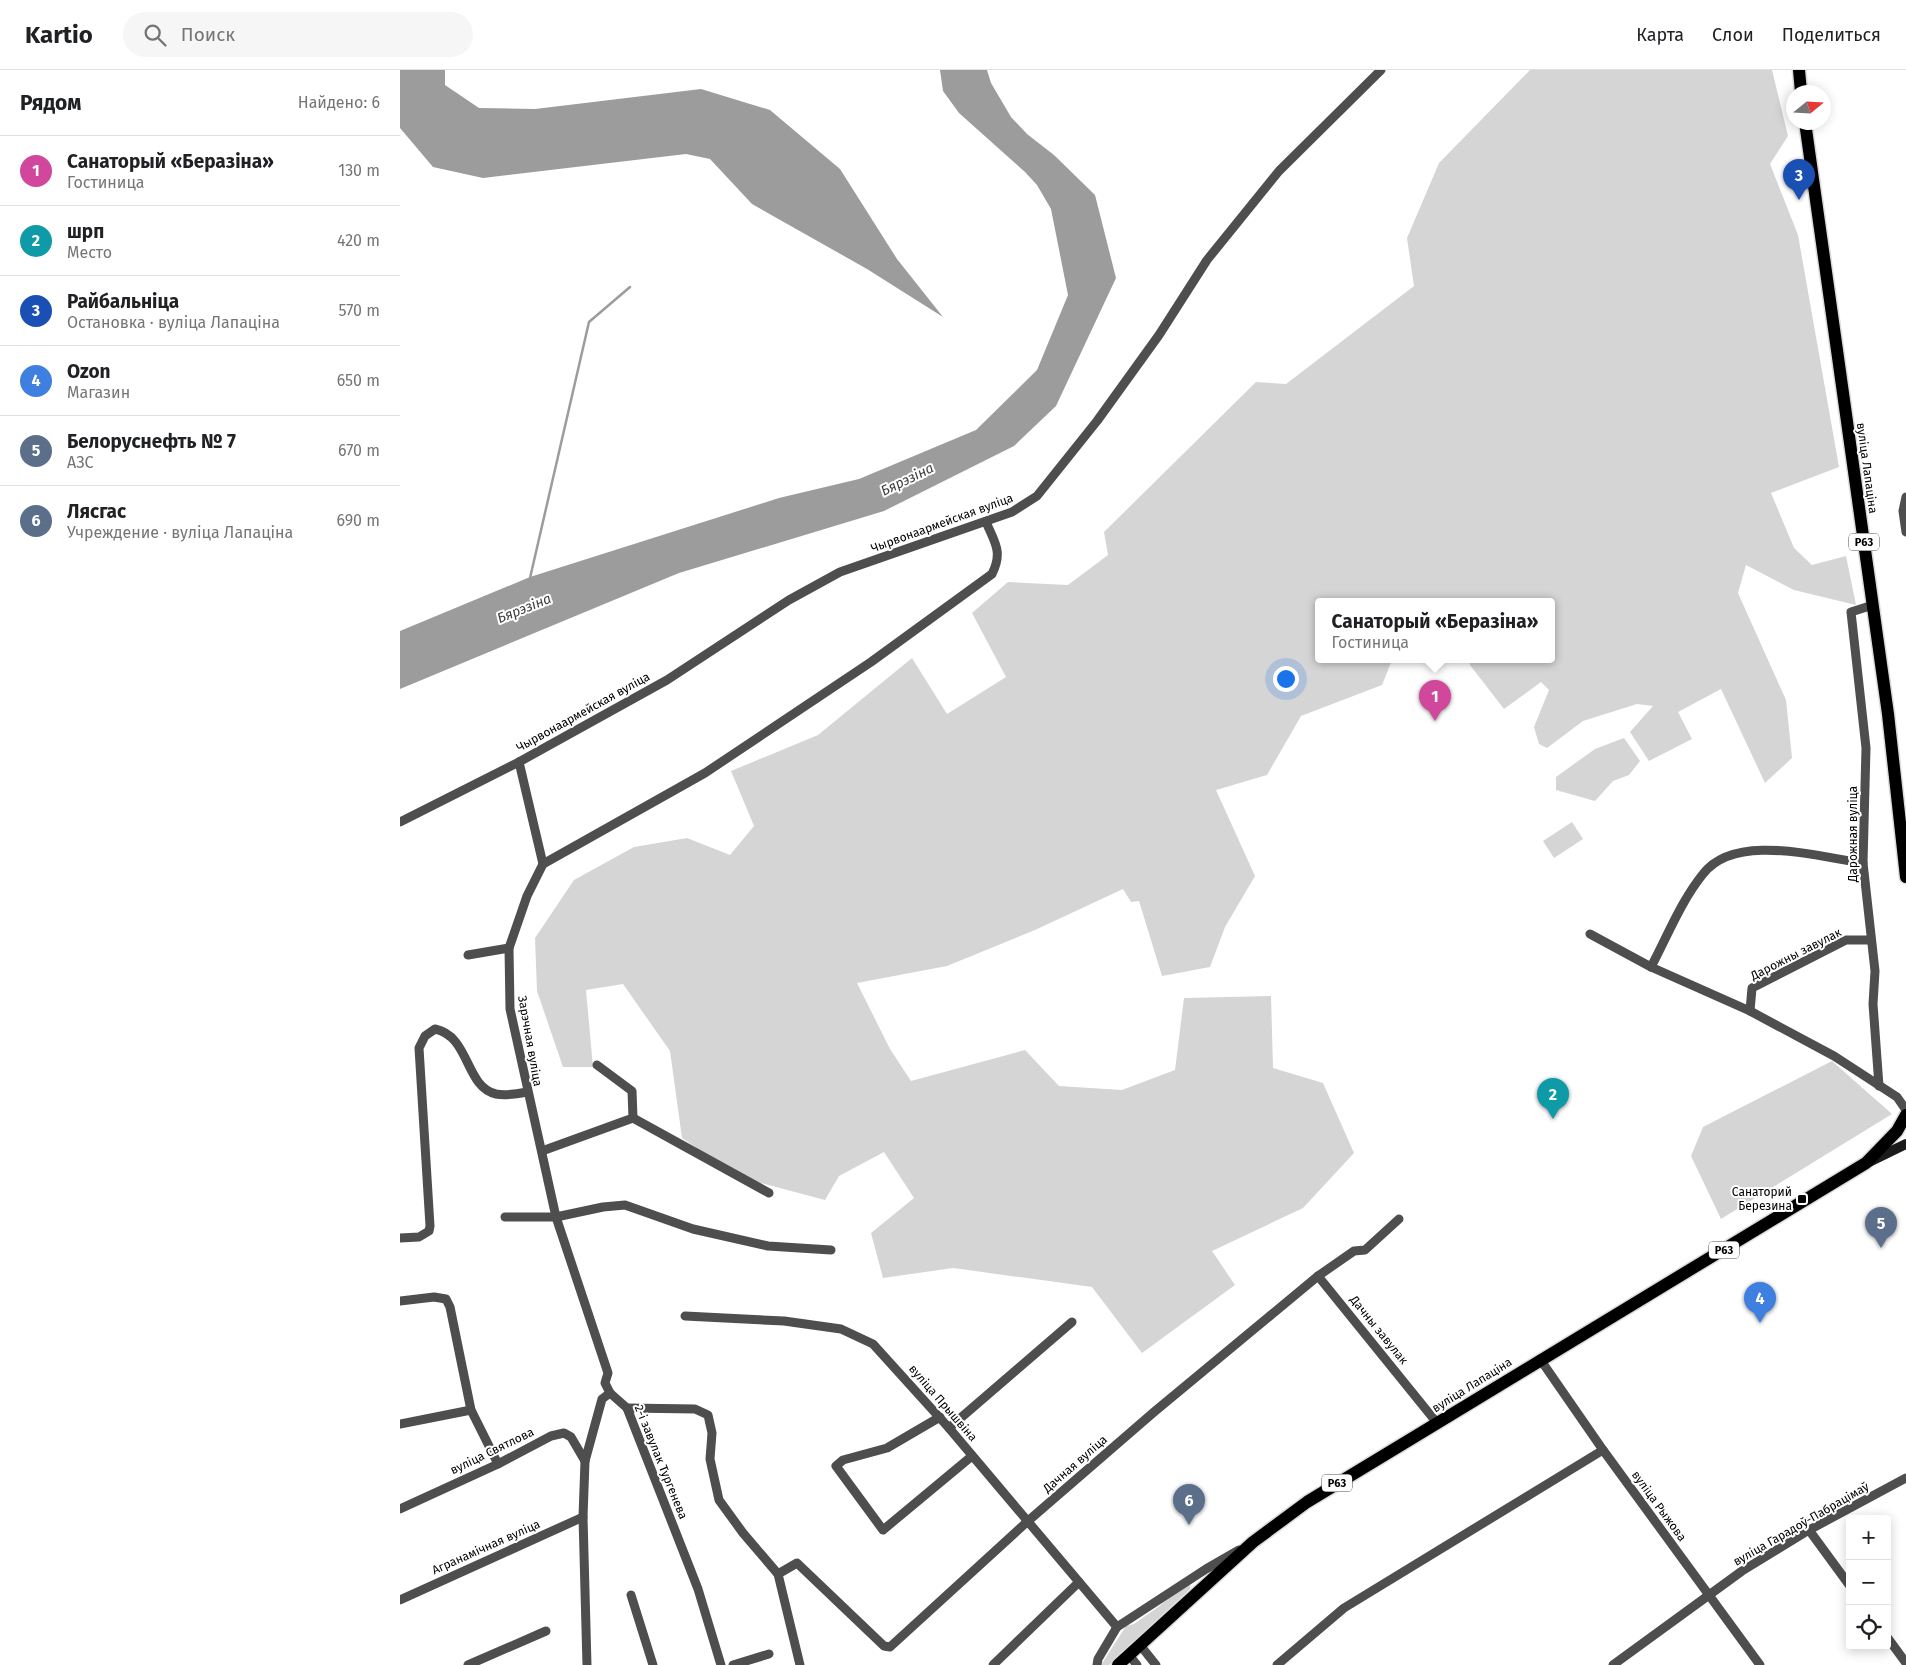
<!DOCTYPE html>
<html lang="ru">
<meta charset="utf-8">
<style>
body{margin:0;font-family:"Fira Sans",sans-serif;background:#f6f6f6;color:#202124}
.controls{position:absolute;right:15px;bottom:15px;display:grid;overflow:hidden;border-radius:5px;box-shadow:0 2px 12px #0003}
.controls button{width:45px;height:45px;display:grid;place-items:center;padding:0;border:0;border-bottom:1px solid #e0e0e0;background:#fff;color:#202124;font:25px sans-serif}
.compass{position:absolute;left:1386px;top:15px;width:45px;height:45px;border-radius:50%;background:#fff;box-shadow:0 2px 12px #0003;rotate:72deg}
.you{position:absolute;left:885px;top:608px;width:18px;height:18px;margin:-12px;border:4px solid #fff;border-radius:50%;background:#1a73e8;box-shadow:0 0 0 8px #1a73e833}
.badge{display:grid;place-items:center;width:32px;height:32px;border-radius:50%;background:#db2777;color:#fff;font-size:16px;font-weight:700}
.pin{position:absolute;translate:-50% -41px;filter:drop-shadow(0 1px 2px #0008)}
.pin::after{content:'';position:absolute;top:26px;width:18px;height:15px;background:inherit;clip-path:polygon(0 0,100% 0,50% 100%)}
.popup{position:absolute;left:915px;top:528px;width:240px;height:65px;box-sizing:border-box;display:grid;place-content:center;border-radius:5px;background:#fff;filter:drop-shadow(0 1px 4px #0005);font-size:16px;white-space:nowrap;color:#757577}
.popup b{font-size:19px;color:#202124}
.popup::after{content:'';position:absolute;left:50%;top:100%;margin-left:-10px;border:10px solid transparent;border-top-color:#fff}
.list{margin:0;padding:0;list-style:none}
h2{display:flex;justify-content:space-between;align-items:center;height:65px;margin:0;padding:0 20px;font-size:21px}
h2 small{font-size:16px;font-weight:400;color:#757577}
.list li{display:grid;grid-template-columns:32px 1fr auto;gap:15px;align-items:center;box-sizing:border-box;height:70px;padding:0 20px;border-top:1px solid #e0e0e0}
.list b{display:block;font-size:19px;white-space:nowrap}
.list p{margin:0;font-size:16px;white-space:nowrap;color:#757577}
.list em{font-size:16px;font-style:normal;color:#757577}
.icon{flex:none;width:28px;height:28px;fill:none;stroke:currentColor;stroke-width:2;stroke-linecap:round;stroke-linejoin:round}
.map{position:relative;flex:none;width:1506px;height:1595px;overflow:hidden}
header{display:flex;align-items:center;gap:30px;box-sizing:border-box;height:70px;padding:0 25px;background:#fff;border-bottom:1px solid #e0e0e0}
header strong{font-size:24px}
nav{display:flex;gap:28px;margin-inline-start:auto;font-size:18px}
.search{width:350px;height:45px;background:#f6f6f6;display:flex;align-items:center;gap:12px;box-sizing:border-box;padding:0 18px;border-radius:28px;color:#757577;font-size:19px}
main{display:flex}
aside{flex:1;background:#fff}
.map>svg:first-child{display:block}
.green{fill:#d5d5d5}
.water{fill:#9c9c9c}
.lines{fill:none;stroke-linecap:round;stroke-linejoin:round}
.stream{stroke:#9c9c9c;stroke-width:2.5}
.primary-casing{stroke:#dbdbdb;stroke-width:15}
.minor{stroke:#4e4e4e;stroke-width:9}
.secondary{stroke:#1b1b1b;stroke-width:10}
.primary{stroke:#000;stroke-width:12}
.poi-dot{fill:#000;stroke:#fff;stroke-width:2}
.labels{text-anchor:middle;stroke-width:4;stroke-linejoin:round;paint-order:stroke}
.shield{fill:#fff;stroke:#4c4c4c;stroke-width:1}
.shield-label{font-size:11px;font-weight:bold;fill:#000}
.street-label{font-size:12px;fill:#000;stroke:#fff}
.poi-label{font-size:12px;fill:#000;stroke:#fff;text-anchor:end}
.water-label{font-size:14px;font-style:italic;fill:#3d3d3d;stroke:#fff}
</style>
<header>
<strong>Kartio</strong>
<div class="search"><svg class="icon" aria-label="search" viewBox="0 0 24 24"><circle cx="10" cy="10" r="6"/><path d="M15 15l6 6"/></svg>Поиск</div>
<nav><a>Карта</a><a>Слои</a><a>Поделиться</a></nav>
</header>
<main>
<aside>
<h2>Рядом<small>Найдено: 6</small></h2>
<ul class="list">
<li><span class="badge" style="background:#d1479c">1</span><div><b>Санаторый «Беразіна»</b><p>Гостиница</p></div><em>130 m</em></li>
<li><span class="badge" style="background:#0f9aa8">2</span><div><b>шрп</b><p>Место</p></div><em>420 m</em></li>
<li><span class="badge" style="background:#1a4fb4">3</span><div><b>Райбальніца</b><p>Остановка · вуліца Лапаціна</p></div><em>570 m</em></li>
<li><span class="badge" style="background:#3f7fe0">4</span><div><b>Ozon</b><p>Магазин</p></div><em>650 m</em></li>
<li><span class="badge" style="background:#5c6f8a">5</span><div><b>Белоруснефть № 7</b><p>АЗС</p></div><em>670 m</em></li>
<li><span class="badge" style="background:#5c6f8a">6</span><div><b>Лясгас</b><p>Учреждение · вуліца Лапаціна</p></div><em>690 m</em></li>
</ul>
</aside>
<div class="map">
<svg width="1506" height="1595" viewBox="0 0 1506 1595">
<rect width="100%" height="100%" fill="#fff"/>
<g class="green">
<path d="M 1130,0 L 1372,0 L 1388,66 L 1370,94 L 1398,165 L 1439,397 L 1371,423 L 1394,478 L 1412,495 L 1446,486 L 1456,535 L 1394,520 L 1346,495 L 1338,523 L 1386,630 L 1392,688 L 1365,713 L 1321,619 L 1278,642 L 1292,669 L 1249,691 L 1230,662 L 1253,636 L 1237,634 L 1183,651 L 1147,678 L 1139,674 L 1134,657 L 1149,620 L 1141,612 L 1104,639 L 1070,595 L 1069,590 L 1151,590 L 1151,532 L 919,532 L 919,590 L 992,590 L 982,615 L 901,646 L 867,705 L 816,720 L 855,806 L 825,857 L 810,897 L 762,906 L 739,831 L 731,832 L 723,819 L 635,860 L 547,896 L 457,913 L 490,979 L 511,1011 L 625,980 L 659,1016 L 722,1020 L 775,1000 L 784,928 L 871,926 L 873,998 L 923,1013 L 954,1083 L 903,1138 L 812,1181 L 835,1215 L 742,1283 L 692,1217 L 553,1198 L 483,1208 L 471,1163 L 514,1128 L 484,1082 L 439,1106 L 425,1130 L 339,1107 L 282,1068 L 270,981 L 223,914 L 186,920 L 193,997 L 163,997 L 137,921 L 135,868 L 174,810 L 234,777 L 287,768 L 330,785 L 354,756 L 331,701 L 418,665 L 512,588 L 547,644 L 606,607 L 572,543 L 608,512 L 668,515 L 708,485 L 704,462 L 856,312 L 886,314 L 1014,216 L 1007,168 L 1039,93 Z"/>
<path d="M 1224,668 L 1240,691 L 1229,705 L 1213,711 L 1195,731 L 1156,720 L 1156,707 L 1195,679 Z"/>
<path d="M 1172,752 L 1183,769 L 1154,788 L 1143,771 Z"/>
<path d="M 1432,991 L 1492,1044 L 1321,1149 L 1291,1086 L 1303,1057 Z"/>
<path d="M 787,1514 L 790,1515 L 790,1519 L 709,1595 L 701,1595 L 726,1556 L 734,1554 L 758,1537 Z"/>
</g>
<g class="water">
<path d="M 0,0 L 45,0 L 45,15 L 79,38 L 135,39 L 301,19 L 370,40 L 440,99 L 497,189 L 543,247 L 467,199 L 352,134 L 310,89 L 286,84 L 83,108 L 33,97 L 0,58 Z"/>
<path d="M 540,0 L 587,0 L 591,13 L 611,47 L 627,64 L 654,85 L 695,125 L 716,208 L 656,336 L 614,376 L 484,441 L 279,503 L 0,619 L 0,561 L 130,507 L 379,428 L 459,409 L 576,360 L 637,300 L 668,225 L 651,139 L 637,115 L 625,102 L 559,43 L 543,21 Z"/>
</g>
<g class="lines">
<path class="stream" d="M 130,508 L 189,252 L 230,217"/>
<g class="primary-casing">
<g id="primary">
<path d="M 1399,0 L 1401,22"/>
<path d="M 1405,52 L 1488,644 L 1506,807"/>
<path d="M 718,1595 L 853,1472 L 907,1432 L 1466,1093 L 1497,1061 L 1506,1045"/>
</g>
</g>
<g class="minor">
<path d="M 1506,427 L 1503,441 L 1506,462"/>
<path d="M 1473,535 L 1451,542 L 1466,678 L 1463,793 L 1475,901 L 1473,934 L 1479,1016"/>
<path d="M 119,692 L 143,794 L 127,826 L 109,878 L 110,939 L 156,1147 L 208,1303 L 205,1313 L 210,1323 L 227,1338 L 298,1519 L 321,1595"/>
<path d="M 0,752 L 119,692 L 267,610 L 389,530 L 440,502 L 612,442 L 637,426 L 697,351 L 759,265 L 807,190 L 879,101 L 981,0"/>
<path d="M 143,794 L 305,703 L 471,592 L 592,504 C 603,482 595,473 586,452"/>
<path d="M 1190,864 L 1251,897 L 1350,941 L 1434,986 L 1497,1027 L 1506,1040"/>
<path d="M 68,885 L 109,878"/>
<path d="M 1251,897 C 1267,867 1281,831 1303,804 C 1335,762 1418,787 1463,793"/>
<path d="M 1350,941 L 1352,918 L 1446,870 L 1471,870"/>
<path d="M 233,1048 L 369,1123"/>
<path d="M 142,1081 L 233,1048 L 232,1021 L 197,995"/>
<path d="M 105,1147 L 156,1147 L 203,1137 L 225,1135 L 293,1159 L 368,1176 L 431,1180"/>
<path d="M 0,1168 L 19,1167 L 29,1161 L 30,1156 L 19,978 L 25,966 L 35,959 C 70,966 65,1017 96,1024 C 106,1026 117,1024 127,1022"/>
<path d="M 918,1206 L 1037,1353"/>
<path d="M 0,1231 L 34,1227 L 46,1229 L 50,1237 L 71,1340 L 98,1394"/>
<path d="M 285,1246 L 384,1251 L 441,1259 L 473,1274 L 549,1358 L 717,1557"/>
<path d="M 1140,1289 L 1203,1380 L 1360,1595"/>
<path d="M 227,1338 L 295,1339 L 308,1345 L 312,1363 L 310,1389 L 319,1430 L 343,1463 L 378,1504 L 400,1595"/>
<path d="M 540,1347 L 487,1378 L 443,1390 L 436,1396 L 483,1460 L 572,1386"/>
<path d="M 0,1354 L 71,1340"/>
<path d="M 549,1358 L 672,1252"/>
<path d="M 0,1439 L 98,1394 L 151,1366 L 164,1363 L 171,1367 L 185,1391"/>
<path d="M 1409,1460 L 1450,1516"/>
<path d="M 378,1504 L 397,1493 L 484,1576 L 490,1577 L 628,1451 L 754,1342 L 918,1206 L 954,1181 L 965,1180 L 999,1149"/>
<path d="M 231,1525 L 253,1595"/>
<path d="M 0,1530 L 183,1447"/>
<path d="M 1487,1567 L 1506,1593"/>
<path d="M 740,1575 L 756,1595"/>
<path d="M 729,1585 L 737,1595"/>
<path d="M 68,1595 L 146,1561"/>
<path d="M 187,1595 L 183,1447 L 185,1391 L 202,1329 L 210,1323"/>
<path d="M 333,1595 L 369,1584"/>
<path d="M 593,1595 L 679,1512"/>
<path d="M 697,1595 L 698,1589 L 717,1557 L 806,1499 L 839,1480"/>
<path d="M 877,1595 L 944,1538 L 1203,1380"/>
<path d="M 1213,1595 L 1342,1501 L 1409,1460 L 1506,1408"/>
</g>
<path class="secondary" d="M 1469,1092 L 1506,1074"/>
<use href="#primary" class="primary"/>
</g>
<rect class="poi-dot" x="1397" y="1124" width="10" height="10" rx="2.5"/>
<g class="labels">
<g class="shield">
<rect x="1449" y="463.5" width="30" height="17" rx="4"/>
<rect x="1309" y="1171.5" width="30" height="17" rx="4"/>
<rect x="922" y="1404.5" width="30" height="17" rx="4"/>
</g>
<g class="shield-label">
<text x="1464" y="476">Р63</text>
<text x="1324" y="1184">Р63</text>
<text x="937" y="1417">Р63</text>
</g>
<g class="street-label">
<text transform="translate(1467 398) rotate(82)" y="4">вуліца Лапаціна</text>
<text transform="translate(542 453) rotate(-20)" y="4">Чырвонаармейская вуліца</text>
<text transform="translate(183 642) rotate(-29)" y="4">Чырвонаармейская вуліца</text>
<text transform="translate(1453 764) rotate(-90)" y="4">Дарожная вуліца</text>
<text transform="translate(1396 884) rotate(-27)" y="4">Дарожны завулак</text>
<text transform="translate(130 971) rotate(80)" y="4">Зарэчная вуліца</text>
<text transform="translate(979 1260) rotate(51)" y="4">Дачны завулак</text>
<text transform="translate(1072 1315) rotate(-32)" y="4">вуліца Лапаціна</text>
<text transform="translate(543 1333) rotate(49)" y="4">вуліца Прышвіна</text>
<text transform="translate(92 1381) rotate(-26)" y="4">вуліца Святлова</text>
<text transform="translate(261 1392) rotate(68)" y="4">2-і завулак Тургенева</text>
<text transform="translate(675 1394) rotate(-41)" y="4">Дачная вуліца</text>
<text transform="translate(1259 1436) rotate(54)" y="4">вуліца Рыжова</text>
<text transform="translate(1401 1454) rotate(-30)" y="4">вуліца Гарадоў-Пабрацімаў</text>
<text transform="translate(86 1477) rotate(-24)" y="4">Агранамічная вуліца</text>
</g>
<g class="poi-label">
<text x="1392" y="1126">Санаторий<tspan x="1392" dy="14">Березина</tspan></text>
</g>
<g class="water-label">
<text transform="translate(507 409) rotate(-26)" y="5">Бярэзіна</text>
<text transform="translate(124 538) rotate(-22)" y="5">Бярэзіна</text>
</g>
</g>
</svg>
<div class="controls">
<button>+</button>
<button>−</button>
<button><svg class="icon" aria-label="locate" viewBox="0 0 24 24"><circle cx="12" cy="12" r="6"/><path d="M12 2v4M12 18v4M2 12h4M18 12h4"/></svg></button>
</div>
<svg class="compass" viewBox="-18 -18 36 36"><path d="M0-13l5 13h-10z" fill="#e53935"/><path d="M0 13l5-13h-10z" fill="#757577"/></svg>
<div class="you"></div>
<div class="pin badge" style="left:1035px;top:651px;background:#d1479c">1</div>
<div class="popup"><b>Санаторый «Беразіна»</b>Гостиница</div>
<div class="pin badge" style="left:1153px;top:1049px;background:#0f9aa8">2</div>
<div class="pin badge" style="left:1399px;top:130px;background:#1a4fb4">3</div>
<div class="pin badge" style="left:1360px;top:1253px;background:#3f7fe0">4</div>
<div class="pin badge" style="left:1481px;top:1178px;background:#5c6f8a">5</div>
<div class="pin badge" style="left:789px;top:1455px;background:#5c6f8a">6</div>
</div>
</main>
